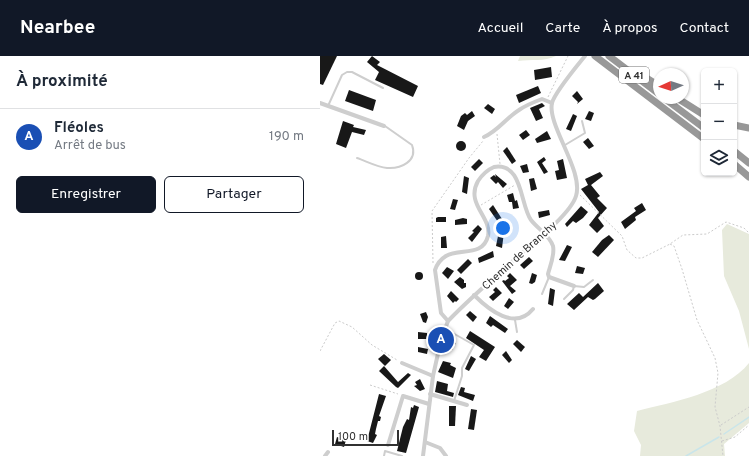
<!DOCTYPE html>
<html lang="fr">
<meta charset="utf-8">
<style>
body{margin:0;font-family:Overpass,sans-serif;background:#f2f2f3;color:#1f2937}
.controls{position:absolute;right:12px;top:12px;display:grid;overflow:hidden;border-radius:6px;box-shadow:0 1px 3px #0004}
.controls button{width:36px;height:36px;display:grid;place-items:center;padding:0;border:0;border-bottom:1px solid #e0e1e3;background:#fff;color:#1f2937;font:20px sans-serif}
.compass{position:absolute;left:333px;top:12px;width:36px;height:36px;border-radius:50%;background:#fff;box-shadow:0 1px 3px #0004;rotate:267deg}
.scale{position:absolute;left:12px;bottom:10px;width:67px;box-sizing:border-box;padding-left:4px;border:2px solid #313131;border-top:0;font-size:11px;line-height:14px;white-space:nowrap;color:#313131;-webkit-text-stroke:3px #fff;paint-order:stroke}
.you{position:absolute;left:183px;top:172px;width:14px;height:14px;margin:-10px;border:3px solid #fff;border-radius:50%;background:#1a73e8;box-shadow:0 0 0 6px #1a73e833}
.badge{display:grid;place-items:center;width:26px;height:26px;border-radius:50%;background:#111827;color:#fff;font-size:13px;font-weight:700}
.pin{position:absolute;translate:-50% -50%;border:2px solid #fff;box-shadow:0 1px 4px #0006}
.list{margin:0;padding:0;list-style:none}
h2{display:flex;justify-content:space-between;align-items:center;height:52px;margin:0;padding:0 16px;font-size:17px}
h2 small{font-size:13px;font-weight:400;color:#747a83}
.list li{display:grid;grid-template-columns:26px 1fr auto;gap:12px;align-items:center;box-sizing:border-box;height:56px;padding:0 16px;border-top:1px solid #e0e1e3}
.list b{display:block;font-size:15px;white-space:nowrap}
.list p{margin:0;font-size:13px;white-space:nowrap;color:#747a83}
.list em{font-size:13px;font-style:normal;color:#747a83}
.actions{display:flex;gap:8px;padding:12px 16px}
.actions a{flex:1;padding:9px 0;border:1px solid #111827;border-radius:6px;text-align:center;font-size:14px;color:#111827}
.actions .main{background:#111827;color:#fff}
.icon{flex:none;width:22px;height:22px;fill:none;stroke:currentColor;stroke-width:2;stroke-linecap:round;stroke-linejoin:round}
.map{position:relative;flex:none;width:429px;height:400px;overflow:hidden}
header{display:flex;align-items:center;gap:24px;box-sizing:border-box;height:56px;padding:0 20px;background:#111827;color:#fff}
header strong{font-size:19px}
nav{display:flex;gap:22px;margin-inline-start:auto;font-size:14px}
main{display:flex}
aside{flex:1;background:#fff}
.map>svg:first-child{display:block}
.green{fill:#e7eadc}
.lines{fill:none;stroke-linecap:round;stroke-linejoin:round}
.stream{stroke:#c9e5ea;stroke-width:1.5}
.building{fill:#181818}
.path{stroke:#cbcbcb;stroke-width:1;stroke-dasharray:2 2;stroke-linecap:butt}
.service{stroke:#cecece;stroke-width:2}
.minor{stroke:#cecece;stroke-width:4}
.motorway{stroke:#989898;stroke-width:7}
.labels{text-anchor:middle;stroke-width:4;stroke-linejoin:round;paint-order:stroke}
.shield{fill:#fff;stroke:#6f6f6f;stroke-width:1}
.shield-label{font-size:10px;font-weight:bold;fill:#313131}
.street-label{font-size:11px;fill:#313131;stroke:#fff}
</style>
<header>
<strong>Nearbee</strong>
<nav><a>Accueil</a><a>Carte</a><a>À propos</a><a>Contact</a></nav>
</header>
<main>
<aside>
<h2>À proximité<small></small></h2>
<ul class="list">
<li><span class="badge" style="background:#1a4fb4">A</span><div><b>Fléoles</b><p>Arrêt de bus</p></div><em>190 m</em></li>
</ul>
<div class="actions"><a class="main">Enregistrer</a><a>Partager</a></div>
</aside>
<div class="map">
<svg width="429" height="400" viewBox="0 0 429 400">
<rect width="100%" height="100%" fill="#fff"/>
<g class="green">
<path d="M 200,0 L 236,0 C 224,6 211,3 198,5 Z"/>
<path d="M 407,168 L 429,178 L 429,293 L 419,255 L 404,220 L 402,174 Z"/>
<path d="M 429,307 L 429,367 L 404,388 L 405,400 L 320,400 L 321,389 L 314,375 L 317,355 C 352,346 405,337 429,307 Z"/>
</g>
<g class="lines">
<g class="stream">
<path d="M 404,378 L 429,361"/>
<path d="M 366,400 L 399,381"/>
</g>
</g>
<g class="building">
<path d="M 0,0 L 17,0 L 3,29 L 0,28 Z"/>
<path d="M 52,0 L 60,6 L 57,9 L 98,30 L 93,41 L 55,24 L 59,16 L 47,6 Z"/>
<path d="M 231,11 L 232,21 L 215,24 L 214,14 Z"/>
<path d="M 218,30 L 221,37 L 199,47 L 196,39 Z"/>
<path d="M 29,34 L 56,44 L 53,55 L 25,45 Z"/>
<path d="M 257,35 L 263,43 L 257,48 L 258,46 L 252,40 Z"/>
<path d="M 222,47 L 225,50 L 219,53 L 223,62 L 216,65 L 210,52 Z"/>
<path d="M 168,48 L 175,53 L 172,58 L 164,52 Z"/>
<path d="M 152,55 L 155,60 L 148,65 L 144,74 L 137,70 L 141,60 L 145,57 L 147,59 Z"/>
<path d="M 269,55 L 274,57 L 271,65 L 265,63 Z"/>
<path d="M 253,58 L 257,60 L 251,75 L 246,73 Z"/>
<path d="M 23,65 L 34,69 L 33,71 L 46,74 L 44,79 L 32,76 L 26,92 L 16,88 Z"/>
<path d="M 206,74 L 210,79 L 203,84 L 199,79 Z"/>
<path d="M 227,75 L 231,83 L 217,87 L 215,83 Z"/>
<path d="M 268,82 L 274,90 L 269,93 L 263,86 Z"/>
<circle cx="141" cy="90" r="5"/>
<path d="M 187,91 L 196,105 L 192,108 L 183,95 Z"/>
<path d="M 224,101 L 226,104 L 222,107 L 228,116 L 224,118 L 217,106 Z"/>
<path d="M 159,103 L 163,107 L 155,115 L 151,111 Z"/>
<path d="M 243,103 L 247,122 L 237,124 L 235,115 L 239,114 L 237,105 Z"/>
<path d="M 207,108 L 209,116 L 203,117 L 200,110 Z"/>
<path d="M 280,116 L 283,120 L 271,129 L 280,140 L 277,142 L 287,152 L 278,162 L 284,170 L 277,177 L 269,169 L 279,156 L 261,133 L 268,129 L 265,123 Z"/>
<path d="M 175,118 L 187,128 L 183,132 L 178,126 L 176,128 L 170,122 L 174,119 L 176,121 Z"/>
<path d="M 144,120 L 149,122 L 147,138 L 142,136 Z"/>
<path d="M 214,122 L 217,133 L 211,135 L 209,123 Z"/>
<path d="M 193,137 L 195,145 L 197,144 L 199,152 L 193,153 L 192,146 L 189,146 L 187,139 Z"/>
<path d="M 133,143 L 138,144 L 135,154 L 130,153 Z"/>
<path d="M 322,147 L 326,154 L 315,161 L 316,164 L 305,173 L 301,166 L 316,155 L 314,152 Z"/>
<path d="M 173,149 L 182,163 L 178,166 L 169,153 Z"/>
<path d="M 261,150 L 268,156 L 263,162 L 256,167 L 253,165 L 247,171 L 245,168 Z"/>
<path d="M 229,154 L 230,159 L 219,162 L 218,156 Z"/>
<path d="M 118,161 L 126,161 L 126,166 L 116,166 L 116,162 Z"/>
<path d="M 143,162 L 147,163 L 147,168 L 135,169 L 135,164 Z"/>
<path d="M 158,169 L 162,173 L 152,186 L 148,182 L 154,176 L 152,175 Z"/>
<path d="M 179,175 L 184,176 L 182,192 L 176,190 Z"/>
<path d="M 289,179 L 294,184 L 278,201 L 272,196 L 282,184 Z"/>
<path d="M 126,180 L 127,192 L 121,192 L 121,181 Z"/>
<path d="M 247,189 L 252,191 L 245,205 L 239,204 Z"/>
<path d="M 173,195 L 174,201 L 159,207 L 158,202 Z"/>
<path d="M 209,201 L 213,205 L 204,213 L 200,209 Z"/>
<path d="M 148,203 L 152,207 L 141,218 L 137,214 Z"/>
<path d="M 257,210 L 265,212 L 263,218 L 255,217 Z"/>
<path d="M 127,211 L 134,215 L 128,223 L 122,217 Z"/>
<circle cx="99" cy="220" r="4"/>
<path d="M 190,217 L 197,224 L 190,230 L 196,235 L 192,238 L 182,225 L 184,224 L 185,225 L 189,222 L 187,220 Z"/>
<path d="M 212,217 L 217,219 L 215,226 L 212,228 L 209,227 Z"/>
<path d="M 140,221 L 144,224 L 144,227 L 146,227 L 146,231 L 142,233 L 134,226 Z"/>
<path d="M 278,227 L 284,235 L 275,243 L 273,244 L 268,241 L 254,254 L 247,248 L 259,237 L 263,241 Z"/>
<path d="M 176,231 L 182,237 L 173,245 L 169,241 L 175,236 L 173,234 Z"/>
<path d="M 230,232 L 235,234 L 233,250 L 228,248 Z"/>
<path d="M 131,235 L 139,243 L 136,246 L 135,245 L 133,247 L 127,240 Z"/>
<path d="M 189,242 L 194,246 L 188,253 L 184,250 Z"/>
<path d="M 150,255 L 157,261 L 153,266 L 146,259 Z"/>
<path d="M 106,256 L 108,261 L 106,267 L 103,266 L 100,258 Z"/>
<path d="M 170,260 L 188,273 L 185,277 L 173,269 L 171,271 L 166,267 Z"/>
<path d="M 150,275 L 175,291 L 166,305 L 159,301 L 164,294 L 146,282 Z"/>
<path d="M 98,276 L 107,277 L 107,283 L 98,283 Z"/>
<path d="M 127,282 L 136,287 L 132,294 L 124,289 Z"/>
<path d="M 197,284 L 205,291 L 201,296 L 193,288 Z"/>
<path d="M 98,291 L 108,293 L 107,298 L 98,296 Z"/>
<path d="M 186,295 L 192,304 L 189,307 L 182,299 Z"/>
<path d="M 64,298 L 71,304 L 65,310 L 58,303 Z"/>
<path d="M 151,300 L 156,303 L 149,315 L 145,313 Z"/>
<path d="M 123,305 L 131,307 L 130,309 L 136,312 L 133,322 L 118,316 Z"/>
<path d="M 64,310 L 78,326 L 88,317 L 91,319 L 78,332 L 76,331 L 59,315 Z"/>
<path d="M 100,323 L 105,333 L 100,335 L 94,330 L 97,329 L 95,326 Z"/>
<path d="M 117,325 L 128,328 L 127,335 L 134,337 L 133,341 L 115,336 Z"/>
<path d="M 141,331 L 145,332 L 144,336 L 155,339 L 153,345 L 138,339 Z"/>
<path d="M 59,338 L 66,340 L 59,360 L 61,361 L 60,365 L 58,365 L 56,373 L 55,378 L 57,379 L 53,387 L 47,385 Z"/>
<path d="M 94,349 L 99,351 L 86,397 L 77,395 L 83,371 L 87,363 L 89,364 L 91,351 L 93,352 Z"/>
<path d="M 129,350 L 136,350 L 135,370 L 129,370 Z"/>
<path d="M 151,353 L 157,354 L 154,374 L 148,373 Z"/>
<path d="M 17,381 L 26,384 L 24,391 L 15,388 Z"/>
</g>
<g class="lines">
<g class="path">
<path d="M 228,41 L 248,0"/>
<path d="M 177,78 L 180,108"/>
<path d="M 260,139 L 302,180 L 307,194 L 316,202 L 322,202 L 350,188 L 363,179 L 387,178 L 406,166 L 424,172 L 429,177"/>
<path d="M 161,149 L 195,129"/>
<path d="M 350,188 L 354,190 L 362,213 L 377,264 L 395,302 L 398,317 L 395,351 L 400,370 L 403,400"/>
<path d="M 113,207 L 112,155 L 149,102 L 163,85"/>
<path d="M 0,295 L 15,267 L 19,265 L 32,271 L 52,289 L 77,304"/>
<path d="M 50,329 L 78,338"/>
<path d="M 401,369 L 429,351"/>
<path d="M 402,385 L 415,381 L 429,369"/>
</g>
<g class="service">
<path d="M 8,50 L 22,19 L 27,16 L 32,16 L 63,32"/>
<path d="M 245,89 L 265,77 L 262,65"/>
<path d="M 37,102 C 46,105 57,111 67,112 C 81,113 98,105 92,89 L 65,70"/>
<path d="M 222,238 L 229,221"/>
<path d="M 244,243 L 253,234 L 254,230 L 264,231 L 273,224"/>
<path d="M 195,264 L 197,276"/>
<path d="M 124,275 L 131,276 L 154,289 L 142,312 L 142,320 L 134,345"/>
<path d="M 64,400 L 65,395 L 82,400"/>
</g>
<g class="minor">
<path d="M 0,47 L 64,70"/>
<path d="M 164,81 C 178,75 186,62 199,54 C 206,49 214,46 222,43 L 232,47"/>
<path d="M 154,239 C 169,254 195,275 213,253"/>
<path d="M 128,265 L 121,257 L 115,214 C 117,208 121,203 126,200 C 140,192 163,201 168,180 C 172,161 145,148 158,125 C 162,119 167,114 174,111 C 203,106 200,149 211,164 C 218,173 230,180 233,190 C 235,199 230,210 228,218 L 229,221 L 254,230"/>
<path d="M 82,307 L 113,320"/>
<path d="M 110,338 L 147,349"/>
<path d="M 105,386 L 120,392 L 126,400"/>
<path d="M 68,389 L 83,340 L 109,348"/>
<path d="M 5,400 L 8,396"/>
<path d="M 103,400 L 113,320 L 121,284 L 128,265 C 151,241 177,219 202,197 C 216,185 251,157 256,140 C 264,115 227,69 232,47 C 235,36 257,10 265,0"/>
</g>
<g class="motorway">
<path d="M 275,0 L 384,83"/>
<path d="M 289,0 L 339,38"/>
<path d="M 317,16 L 339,30"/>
<path d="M 344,42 L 384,72"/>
<path d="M 357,42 L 384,59"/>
<path d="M 414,69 L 429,72"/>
<path d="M 414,95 L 429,107"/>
<path d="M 414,108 L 429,121"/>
</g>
</g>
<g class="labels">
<rect class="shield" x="299" y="11" width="30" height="16" rx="3"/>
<g class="shield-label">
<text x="314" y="23">A 41</text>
</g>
<g class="street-label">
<text transform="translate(199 199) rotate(-42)" y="4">Chemin de Branchy</text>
</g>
</g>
</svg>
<div class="controls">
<button>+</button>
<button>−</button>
<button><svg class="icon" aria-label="layers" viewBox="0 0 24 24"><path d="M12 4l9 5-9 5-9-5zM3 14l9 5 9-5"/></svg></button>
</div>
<svg class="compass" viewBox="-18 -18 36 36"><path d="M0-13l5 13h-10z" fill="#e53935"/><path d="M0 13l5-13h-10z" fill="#747a83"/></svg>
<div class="scale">100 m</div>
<div class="you"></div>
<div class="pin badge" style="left:121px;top:284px;background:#1a4fb4">A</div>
</div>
</main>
